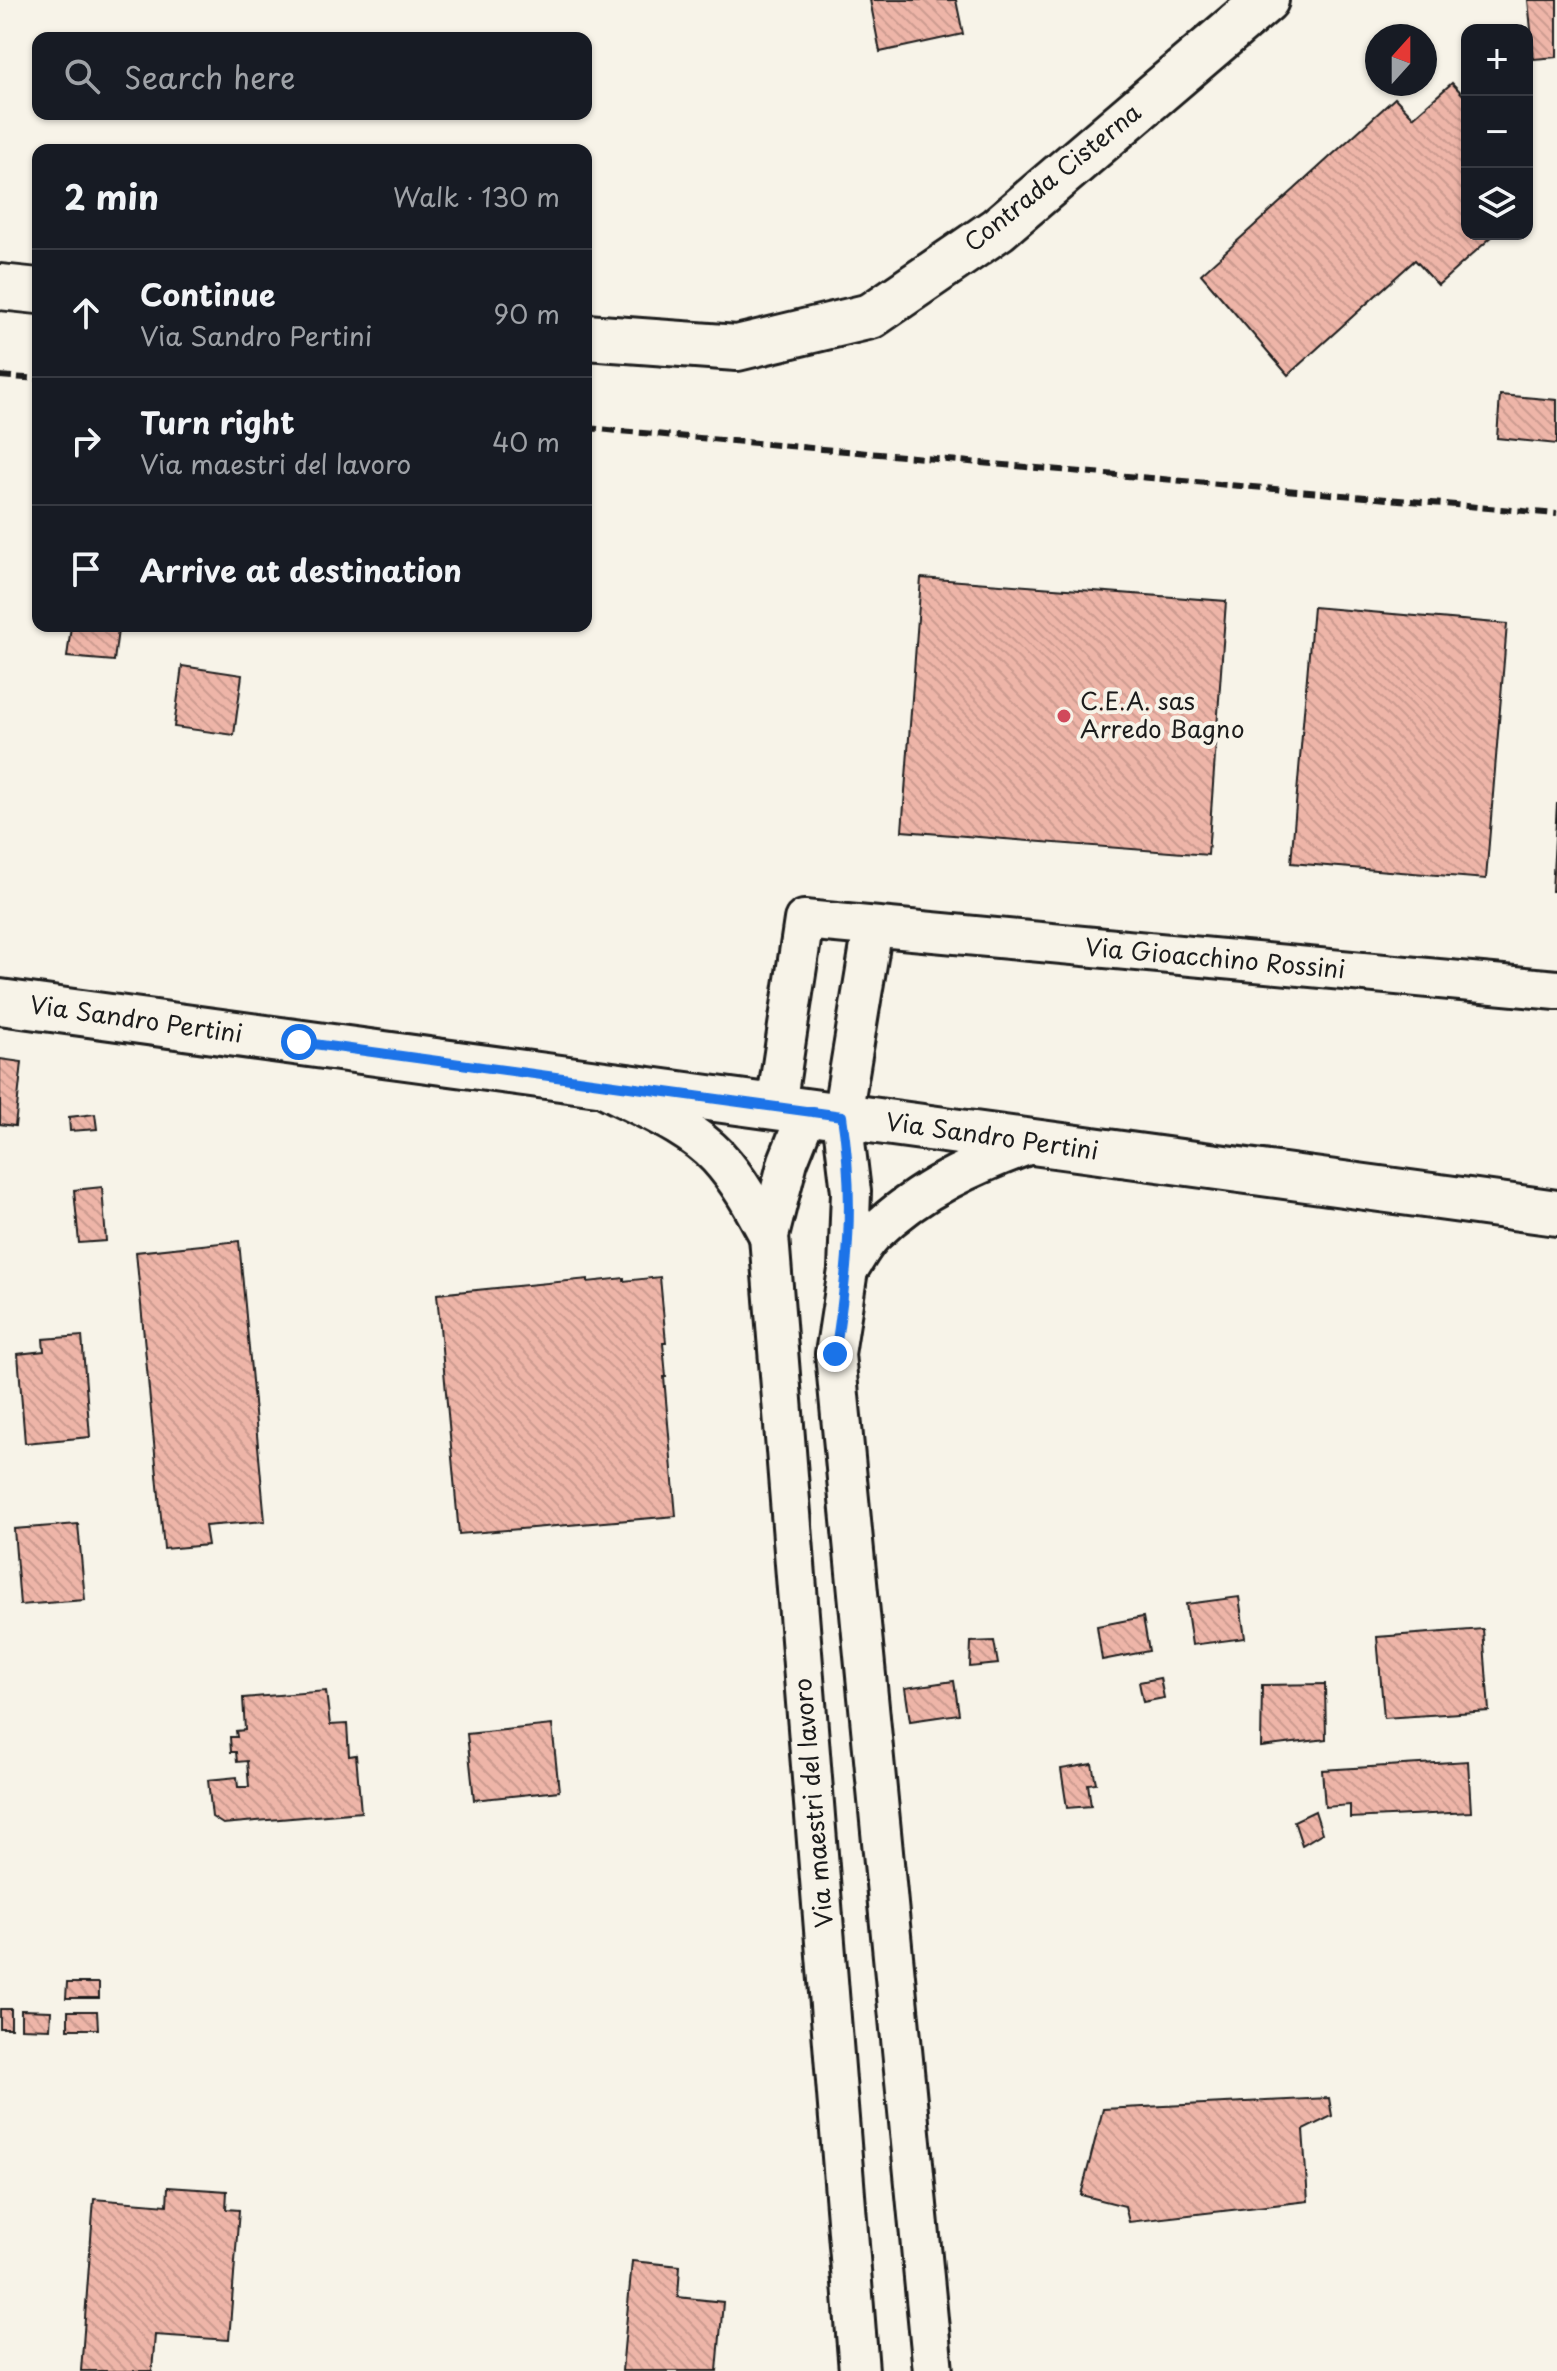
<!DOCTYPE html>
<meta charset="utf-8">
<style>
body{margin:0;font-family:"Playpen Sans",sans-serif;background:#20242c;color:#f1f3f6}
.controls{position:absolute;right:24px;top:24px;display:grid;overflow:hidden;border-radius:16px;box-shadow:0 2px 6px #0004}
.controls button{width:72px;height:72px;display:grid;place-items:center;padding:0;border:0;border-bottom:2px solid #363941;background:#171b24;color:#f1f3f6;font:40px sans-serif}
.compass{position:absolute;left:1365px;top:24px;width:72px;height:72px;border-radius:50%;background:#171b24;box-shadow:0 2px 6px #0004;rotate:21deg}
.stop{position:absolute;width:24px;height:24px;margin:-18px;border:6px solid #1a73e8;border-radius:50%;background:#fff}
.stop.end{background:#1a73e8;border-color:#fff;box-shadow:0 2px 8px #0008}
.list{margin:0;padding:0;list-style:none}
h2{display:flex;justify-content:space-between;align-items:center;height:104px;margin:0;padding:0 32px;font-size:34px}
h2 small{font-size:26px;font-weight:400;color:#9ea1a6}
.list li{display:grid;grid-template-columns:52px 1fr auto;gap:24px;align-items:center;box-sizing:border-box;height:128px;padding:0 32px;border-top:2px solid #363941}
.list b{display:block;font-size:30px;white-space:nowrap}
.list p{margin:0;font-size:26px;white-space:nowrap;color:#9ea1a6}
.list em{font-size:26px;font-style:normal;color:#9ea1a6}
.icon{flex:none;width:44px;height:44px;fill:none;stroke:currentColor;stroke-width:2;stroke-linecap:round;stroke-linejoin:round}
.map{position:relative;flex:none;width:1557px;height:2371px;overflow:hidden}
.search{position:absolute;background:#171b24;box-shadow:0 2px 6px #0004;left:32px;top:32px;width:560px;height:88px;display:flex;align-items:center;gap:20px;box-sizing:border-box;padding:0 28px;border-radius:16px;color:#9ea1a6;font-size:30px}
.panel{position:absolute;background:#171b24;box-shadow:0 2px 6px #0004;left:32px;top:144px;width:560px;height:488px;border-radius:16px}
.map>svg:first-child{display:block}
.building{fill:url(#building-back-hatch);stroke:#1c1c1c;stroke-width:2}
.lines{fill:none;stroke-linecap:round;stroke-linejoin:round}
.minor-casing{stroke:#1c1c1c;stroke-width:44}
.secondary-casing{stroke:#1c1c1c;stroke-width:50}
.minor{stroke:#f7f3e8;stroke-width:38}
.secondary{stroke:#f7f3e8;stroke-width:44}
.rail{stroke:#1c1c1c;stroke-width:6;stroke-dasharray:12 6;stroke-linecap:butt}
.route{stroke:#1a73e8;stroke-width:10}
.poi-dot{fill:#d1495b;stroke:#f7f3e8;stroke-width:3}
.labels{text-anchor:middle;stroke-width:8;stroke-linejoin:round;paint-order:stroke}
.street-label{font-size:24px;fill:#1c1c1c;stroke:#f7f3e8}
.poi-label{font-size:24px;fill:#1c1c1c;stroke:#f7f3e8;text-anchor:start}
</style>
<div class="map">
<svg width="1557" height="2371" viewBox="0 0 1557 2371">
<defs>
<pattern id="building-back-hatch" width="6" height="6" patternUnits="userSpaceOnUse" patternTransform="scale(2)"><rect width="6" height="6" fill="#eeb5a8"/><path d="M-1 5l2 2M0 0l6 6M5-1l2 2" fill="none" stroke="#cc9b90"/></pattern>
</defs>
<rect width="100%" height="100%" fill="#f7f3e8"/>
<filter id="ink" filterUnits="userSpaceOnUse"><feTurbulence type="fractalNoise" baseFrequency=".0125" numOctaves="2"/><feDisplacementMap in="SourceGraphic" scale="16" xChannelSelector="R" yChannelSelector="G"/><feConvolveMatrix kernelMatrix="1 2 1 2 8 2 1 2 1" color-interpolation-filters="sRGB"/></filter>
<g filter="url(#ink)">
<g class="building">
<path d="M 870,0 L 956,0 L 963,34 L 880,52 Z"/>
<path d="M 1528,0 L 1557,0 L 1557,57 L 1534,59 Z"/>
<path d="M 1452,83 L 1467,99 L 1467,234 L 1495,234 L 1438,285 L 1415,260 L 1288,375 L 1201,274 L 1395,98 L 1413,117 Z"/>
<path d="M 1500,395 L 1557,400 L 1557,444 L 1497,438 Z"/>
<path d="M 921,578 L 1226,601 L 1208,855 L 902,831 Z"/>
<path d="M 1313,607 L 1507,624 L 1486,879 L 1291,863 Z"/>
<path d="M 71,626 L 118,630 L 114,661 L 67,657 Z"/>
<path d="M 182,666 L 242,675 L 234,735 L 174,727 Z"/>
<path d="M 1557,803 L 1557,891 L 1552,891 Z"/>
<path d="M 0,1059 L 22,1062 L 15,1126 L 0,1124 Z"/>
<path d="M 95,1114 L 97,1129 L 70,1131 L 69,1117 Z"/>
<path d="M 102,1187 L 106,1241 L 79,1243 L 74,1190 Z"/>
<path d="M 239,1241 L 265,1521 L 205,1526 L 208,1545 L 164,1549 L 136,1252 Z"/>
<path d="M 660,1277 L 666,1343 L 663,1343 L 666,1377 L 664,1377 L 676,1516 L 459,1534 L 437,1294 L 588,1279 L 588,1282 L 624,1278 L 624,1281 Z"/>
<path d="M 82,1336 L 90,1437 L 25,1443 L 18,1354 L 44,1351 L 43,1339 Z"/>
<path d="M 78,1524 L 85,1600 L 20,1605 L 14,1529 Z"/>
<path d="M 1239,1597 L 1245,1638 L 1192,1645 L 1186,1604 Z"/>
<path d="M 1143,1617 L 1149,1651 L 1102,1660 L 1097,1626 Z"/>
<path d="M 1483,1629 L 1489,1711 L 1384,1718 L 1377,1637 Z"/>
<path d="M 994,1641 L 998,1664 L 970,1667 L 971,1642 Z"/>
<path d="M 1160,1678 L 1164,1698 L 1143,1702 L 1139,1682 Z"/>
<path d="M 954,1681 L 959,1714 L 910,1721 L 905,1688 Z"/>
<path d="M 1325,1684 L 1326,1739 L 1261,1747 L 1262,1685 Z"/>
<path d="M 326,1691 L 330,1725 L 347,1724 L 349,1756 L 356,1755 L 361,1812 L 223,1824 L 212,1817 L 208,1780 L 237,1777 L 238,1787 L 249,1787 L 247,1761 L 237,1762 L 236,1752 L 231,1752 L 230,1737 L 237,1737 L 236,1731 L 245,1730 L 243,1698 Z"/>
<path d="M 552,1725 L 559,1791 L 474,1800 L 467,1734 Z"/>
<path d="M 1468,1761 L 1471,1812 L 1350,1818 L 1350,1805 L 1325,1807 L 1322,1770 Z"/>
<path d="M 1092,1764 L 1096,1783 L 1088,1784 L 1091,1806 L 1067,1808 L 1061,1769 Z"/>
<path d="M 1315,1811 L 1322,1833 L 1302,1845 L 1294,1821 Z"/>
<path d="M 67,1983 L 99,1983 L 99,1998 L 66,1998 Z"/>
<rect x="0" y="2009" width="11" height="19"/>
<path d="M 21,2010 L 51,2011 L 50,2029 L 21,2028 Z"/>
<path d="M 68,2011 L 97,2011 L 98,2029 L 68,2029 Z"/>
<path d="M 1329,2098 L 1332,2116 L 1303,2130 L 1308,2201 L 1129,2222 L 1125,2206 L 1081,2195 L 1103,2109 Z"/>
<path d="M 168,2187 L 227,2191 L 226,2209 L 239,2210 L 229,2340 L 155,2335 L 152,2371 L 81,2371 L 94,2199 L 167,2205 Z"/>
<path d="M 632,2261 L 680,2266 L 678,2297 L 723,2302 L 717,2371 L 622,2371 Z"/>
</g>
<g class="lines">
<g class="minor-casing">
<g id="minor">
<path d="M 873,927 L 842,1116 L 851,1192 L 848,1270 L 835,1354 L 933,2371"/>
<path d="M 607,1089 C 643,1108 689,1126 718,1157 C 740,1181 754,1208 769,1236"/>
<path d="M 776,1106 L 804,920 L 1557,990"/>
<path d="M 808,1111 L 788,1161 L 769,1236 L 859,2371"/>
<path d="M 848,1270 C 856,1258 863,1244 873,1234 C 920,1188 975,1164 1036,1142"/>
</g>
</g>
<g class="secondary-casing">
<g id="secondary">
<path d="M 0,287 L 38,291"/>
<path d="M 586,337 L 737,348 L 871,316 L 998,229 L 1266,0"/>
<path d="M 0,1002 L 1557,1213"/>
</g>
</g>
<use href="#minor" class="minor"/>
<use href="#secondary" class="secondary"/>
<g class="rail">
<path d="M 0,376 L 38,379"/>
<path d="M 586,428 L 1557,514"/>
</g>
</g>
</g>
<g class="lines" filter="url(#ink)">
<path class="route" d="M 299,1042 L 842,1116 C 855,1200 848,1270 835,1354"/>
</g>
<circle class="poi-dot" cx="1064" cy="716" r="8"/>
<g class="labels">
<g class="street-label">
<text transform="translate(1053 178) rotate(-39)" y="8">Contrada Cisterna</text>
<text transform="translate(1215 959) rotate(5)" y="8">Via Gioacchino Rossini</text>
<text transform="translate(136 1020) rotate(8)" y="8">Via Sandro Pertini</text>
<text transform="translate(992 1137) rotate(8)" y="8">Via Sandro Pertini</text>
<text transform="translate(814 1803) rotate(-95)" y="8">Via maestri del lavoro</text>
</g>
<g class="poi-label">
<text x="1080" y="710">C.E.A. sas<tspan x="1080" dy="28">Arredo Bagno</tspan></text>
</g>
</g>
</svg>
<div class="controls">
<button>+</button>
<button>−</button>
<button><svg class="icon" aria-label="layers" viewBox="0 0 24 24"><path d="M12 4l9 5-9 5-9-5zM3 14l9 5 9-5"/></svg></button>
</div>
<svg class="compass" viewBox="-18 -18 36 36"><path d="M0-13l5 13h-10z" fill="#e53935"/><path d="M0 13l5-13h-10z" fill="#9ea1a6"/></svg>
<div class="stop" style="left:299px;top:1042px"></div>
<div class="stop end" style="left:835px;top:1354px"></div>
<div class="search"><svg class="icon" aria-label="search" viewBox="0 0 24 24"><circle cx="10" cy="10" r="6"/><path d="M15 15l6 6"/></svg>Search here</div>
<section class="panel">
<h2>2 min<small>Walk · 130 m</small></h2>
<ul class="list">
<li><svg class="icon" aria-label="ahead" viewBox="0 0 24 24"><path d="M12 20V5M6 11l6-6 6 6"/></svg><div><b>Continue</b><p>Via Sandro Pertini</p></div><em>90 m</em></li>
<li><svg class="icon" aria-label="right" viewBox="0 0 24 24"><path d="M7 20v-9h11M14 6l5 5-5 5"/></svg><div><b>Turn right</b><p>Via maestri del lavoro</p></div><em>40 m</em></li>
<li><svg class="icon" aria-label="arrive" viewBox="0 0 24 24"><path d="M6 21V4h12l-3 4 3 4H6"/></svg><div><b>Arrive at destination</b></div></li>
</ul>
</section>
</div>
